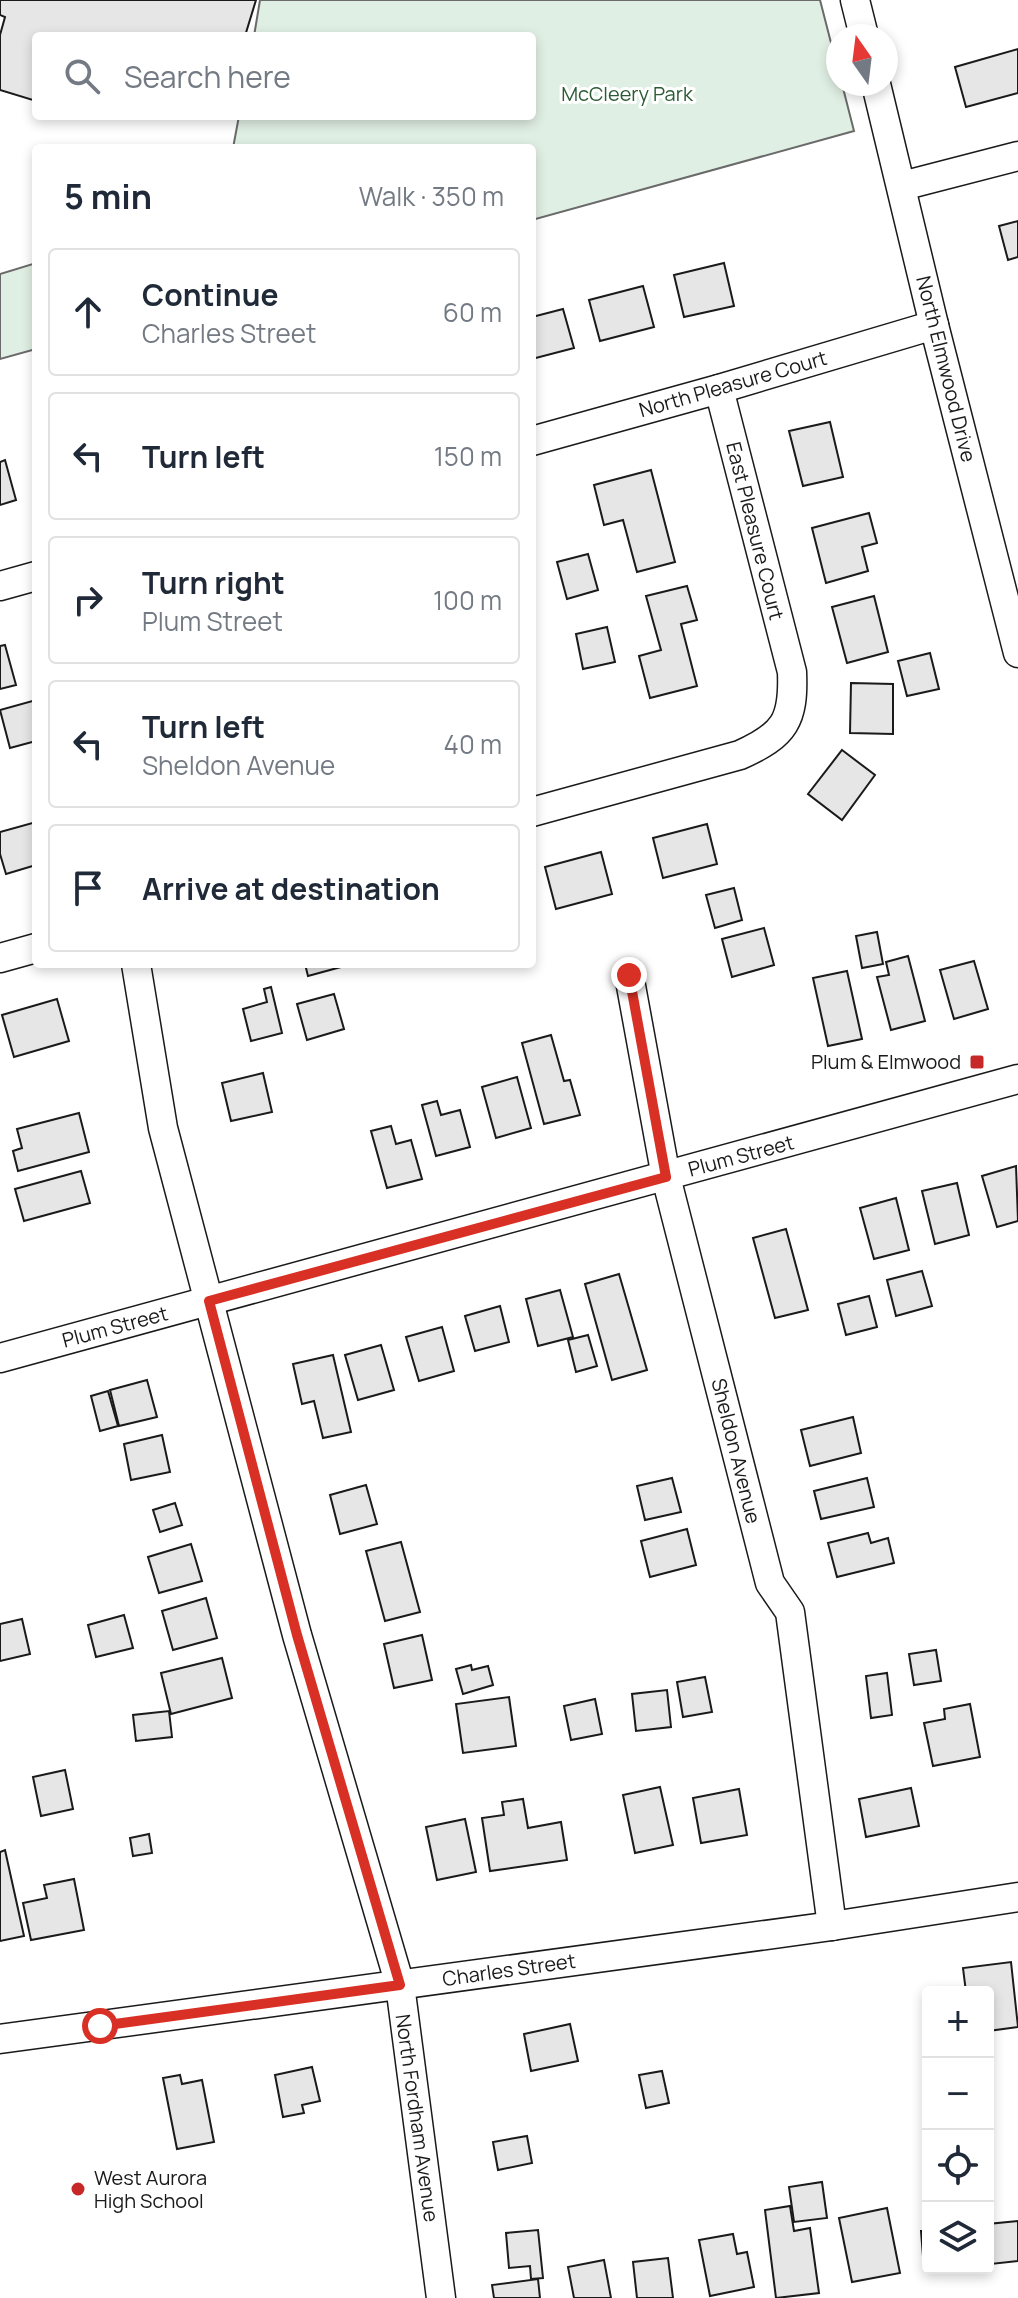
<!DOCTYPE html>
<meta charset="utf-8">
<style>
body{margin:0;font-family:Manrope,sans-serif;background:#f2f2f3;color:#1f2937}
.controls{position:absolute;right:24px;bottom:24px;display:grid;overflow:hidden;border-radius:8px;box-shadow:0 4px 12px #0003}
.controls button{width:72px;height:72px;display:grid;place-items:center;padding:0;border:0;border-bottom:2px solid #e0e1e3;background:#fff;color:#1f2937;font:40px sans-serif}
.compass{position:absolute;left:826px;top:24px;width:72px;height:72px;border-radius:50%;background:#fff;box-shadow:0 4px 12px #0003;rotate:346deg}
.stop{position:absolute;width:24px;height:24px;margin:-18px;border:6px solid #d93025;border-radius:50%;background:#fff}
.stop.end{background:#d93025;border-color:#fff;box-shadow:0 2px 8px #0008}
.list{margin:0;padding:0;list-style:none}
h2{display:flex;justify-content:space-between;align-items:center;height:104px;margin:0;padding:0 32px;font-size:34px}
h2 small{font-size:26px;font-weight:400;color:#747a83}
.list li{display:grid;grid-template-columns:52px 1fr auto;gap:24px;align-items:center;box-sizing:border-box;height:128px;margin:0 16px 16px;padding:0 16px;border:2px solid #e0e1e3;border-radius:8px}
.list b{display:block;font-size:30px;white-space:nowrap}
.list p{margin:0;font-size:26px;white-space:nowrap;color:#747a83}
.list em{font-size:26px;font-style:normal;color:#747a83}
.icon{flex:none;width:44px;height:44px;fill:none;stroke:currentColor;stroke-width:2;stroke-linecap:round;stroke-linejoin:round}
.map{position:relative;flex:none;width:1018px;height:2298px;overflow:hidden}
.search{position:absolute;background:#fff;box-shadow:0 4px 12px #0003;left:32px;top:32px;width:504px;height:88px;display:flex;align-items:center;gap:20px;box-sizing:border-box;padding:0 28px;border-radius:8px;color:#747a83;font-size:30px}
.panel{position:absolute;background:#fff;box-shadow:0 4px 12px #0003;left:32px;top:144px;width:504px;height:824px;border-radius:8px}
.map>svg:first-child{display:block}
.green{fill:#e0efe3;stroke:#6a6a6a;stroke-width:2}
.building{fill:#e6e6e6;stroke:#1a1a1a;stroke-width:2}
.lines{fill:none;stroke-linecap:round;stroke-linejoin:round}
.minor-casing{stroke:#1a1a1a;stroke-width:31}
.minor{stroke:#fff;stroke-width:28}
.route{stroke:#d93025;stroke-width:10}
.poi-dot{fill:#c62828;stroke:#fff;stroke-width:3}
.labels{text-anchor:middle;stroke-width:6;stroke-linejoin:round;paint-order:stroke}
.park-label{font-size:20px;fill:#2b5a34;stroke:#fff}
.street-label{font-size:20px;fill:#1a1a1a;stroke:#fff}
.poi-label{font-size:20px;fill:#1a1a1a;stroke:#fff;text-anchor:end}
</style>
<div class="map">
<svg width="1018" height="2298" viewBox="0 0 1018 2298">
<rect width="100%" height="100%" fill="#fff"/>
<g class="green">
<path d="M 260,0 L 820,0 L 838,70 L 838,84 L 842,84 L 854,131 L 532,220 L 532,148 L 233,148 L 239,116 L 532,116 L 532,36 L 254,36 Z"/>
<path d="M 36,263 L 36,349 L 0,359 L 0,274 Z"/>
</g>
<g class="building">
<path d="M 0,0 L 256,0 L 245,36 L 177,34 L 177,36 L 36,36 L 36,101 L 0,90 L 0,35 L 5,17 L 0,15 Z"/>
<path d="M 1018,49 L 1018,93 L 966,107 L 955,67 Z"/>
<path d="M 1018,221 L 1018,257 L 1008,260 L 999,226 Z"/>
<path d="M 724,263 L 734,306 L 684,317 L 674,275 Z"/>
<path d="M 643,286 L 654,327 L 600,341 L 589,300 Z"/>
<path d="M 563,309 L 574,348 L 532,359 L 532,317 Z"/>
<path d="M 830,422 L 843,477 L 803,486 L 789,431 Z"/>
<path d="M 5,460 L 16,500 L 0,505 L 0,462 Z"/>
<path d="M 651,470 L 675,562 L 637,572 L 623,520 L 604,525 L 594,485 Z"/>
<path d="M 869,513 L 877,543 L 862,547 L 868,571 L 826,583 L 812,528 Z"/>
<path d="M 588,554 L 598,590 L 567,599 L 557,562 Z"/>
<path d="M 687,586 L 697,620 L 681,624 L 697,686 L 650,698 L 639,656 L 661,650 L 646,596 Z"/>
<path d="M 874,596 L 888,652 L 847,663 L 832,607 Z"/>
<path d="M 607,627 L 615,662 L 583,669 L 576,634 Z"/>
<path d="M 5,645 L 16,685 L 0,689 L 0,646 Z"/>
<path d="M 930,653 L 939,689 L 907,696 L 898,661 Z"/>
<path d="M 851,683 L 893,684 L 893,734 L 850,733 Z"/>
<path d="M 36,700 L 36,741 L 10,748 L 0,710 Z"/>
<path d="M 842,750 L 875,775 L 842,820 L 808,794 Z"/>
<path d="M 36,822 L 36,865 L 6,874 L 0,854 L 0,832 Z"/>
<path d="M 707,824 L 717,864 L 663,878 L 653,838 Z"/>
<path d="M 601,852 L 612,894 L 556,909 L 545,867 Z"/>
<path d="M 734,888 L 742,920 L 715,928 L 706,895 Z"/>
<path d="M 764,928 L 774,965 L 732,977 L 722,939 Z"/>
<path d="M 877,932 L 883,964 L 862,968 L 856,936 Z"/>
<path d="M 908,956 L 925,1021 L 891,1030 L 877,977 L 889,975 L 886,962 Z"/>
<path d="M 974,961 L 988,1009 L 954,1019 L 940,970 Z"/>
<path d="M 305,964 L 352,964 L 308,976 Z"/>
<path d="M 847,971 L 862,1039 L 828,1046 L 813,978 Z"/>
<path d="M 271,987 L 282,1033 L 251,1041 L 243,1009 L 267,1002 L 264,989 Z"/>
<path d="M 334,994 L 344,1029 L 307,1040 L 297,1004 Z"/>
<path d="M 57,999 L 69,1041 L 14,1057 L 2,1015 Z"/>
<path d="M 551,1035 L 564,1081 L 570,1080 L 580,1115 L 544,1124 L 522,1043 Z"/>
<path d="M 263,1073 L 272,1112 L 231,1121 L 222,1083 Z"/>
<path d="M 517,1077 L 531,1128 L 496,1138 L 482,1087 Z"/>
<path d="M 437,1101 L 441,1115 L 460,1110 L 470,1147 L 436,1156 L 422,1105 Z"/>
<path d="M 79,1113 L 89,1152 L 18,1171 L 13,1151 L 22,1148 L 17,1129 Z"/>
<path d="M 391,1126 L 396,1144 L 411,1140 L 422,1179 L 387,1188 L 371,1131 Z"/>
<path d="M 1016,1166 L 1018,1221 L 997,1227 L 982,1176 Z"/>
<path d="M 81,1171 L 90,1203 L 24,1221 L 15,1189 Z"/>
<path d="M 957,1183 L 969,1235 L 935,1244 L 922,1191 Z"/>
<path d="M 896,1198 L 909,1250 L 874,1259 L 860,1208 Z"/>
<path d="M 786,1229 L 808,1310 L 775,1318 L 753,1238 Z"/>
<path d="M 922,1271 L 932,1306 L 896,1316 L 887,1280 Z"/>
<path d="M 619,1274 L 647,1370 L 612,1380 L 585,1284 Z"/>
<path d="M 560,1290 L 573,1337 L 538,1346 L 526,1299 Z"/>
<path d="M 869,1296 L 877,1327 L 846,1335 L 838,1304 Z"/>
<path d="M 500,1306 L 509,1342 L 475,1351 L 465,1316 Z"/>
<path d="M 442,1327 L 454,1371 L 419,1381 L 406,1337 Z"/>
<path d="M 588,1335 L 597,1366 L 576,1372 L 568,1340 Z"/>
<path d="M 381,1345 L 394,1390 L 358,1400 L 345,1355 Z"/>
<path d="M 333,1355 L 351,1432 L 323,1438 L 314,1401 L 302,1404 L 293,1364 Z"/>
<path d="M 147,1380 L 157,1417 L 119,1426 L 110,1390 Z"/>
<path d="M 108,1391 L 118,1426 L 100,1431 L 91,1396 Z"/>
<path d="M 853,1417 L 861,1453 L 810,1466 L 801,1430 Z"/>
<path d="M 162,1435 L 170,1472 L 131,1480 L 124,1444 Z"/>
<path d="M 672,1478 L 681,1512 L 645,1520 L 637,1486 Z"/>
<path d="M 867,1478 L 874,1507 L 821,1519 L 814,1491 Z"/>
<path d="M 366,1485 L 377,1524 L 340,1534 L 330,1495 Z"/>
<path d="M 175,1503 L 182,1525 L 160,1532 L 153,1510 Z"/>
<path d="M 687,1529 L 696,1565 L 650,1577 L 641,1541 Z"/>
<path d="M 868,1533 L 871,1543 L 888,1538 L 894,1563 L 837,1577 L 828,1543 Z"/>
<path d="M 401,1542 L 420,1612 L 385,1621 L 366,1551 Z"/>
<path d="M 191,1544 L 202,1581 L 159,1593 L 148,1557 Z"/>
<path d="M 206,1598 L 217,1638 L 173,1650 L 162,1611 Z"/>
<path d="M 124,1615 L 133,1648 L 96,1657 L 88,1625 Z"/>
<path d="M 22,1619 L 30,1654 L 0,1661 L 0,1624 Z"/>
<path d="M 422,1635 L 432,1680 L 394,1688 L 384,1644 Z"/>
<path d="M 936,1650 L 941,1681 L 914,1685 L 909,1654 Z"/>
<path d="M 222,1658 L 232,1698 L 171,1714 L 161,1673 Z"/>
<path d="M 471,1665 L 472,1670 L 488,1666 L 493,1685 L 463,1694 L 456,1669 Z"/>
<path d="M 887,1673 L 892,1715 L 871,1718 L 866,1676 Z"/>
<path d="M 705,1677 L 712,1712 L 683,1717 L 677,1682 Z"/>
<path d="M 667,1690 L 671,1727 L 636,1731 L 632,1694 Z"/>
<path d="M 509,1697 L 516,1746 L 463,1753 L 456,1704 Z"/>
<path d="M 595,1699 L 602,1734 L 571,1740 L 564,1706 Z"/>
<path d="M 970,1704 L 980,1757 L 933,1766 L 924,1723 L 945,1719 L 944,1709 Z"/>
<path d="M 169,1711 L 172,1737 L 136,1741 L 133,1715 Z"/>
<path d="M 65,1770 L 73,1809 L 41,1816 L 33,1777 Z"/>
<path d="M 660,1787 L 673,1845 L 635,1853 L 623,1795 Z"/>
<path d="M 911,1788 L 919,1826 L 866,1837 L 859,1799 Z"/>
<path d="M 739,1789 L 747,1835 L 701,1843 L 693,1798 Z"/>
<path d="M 523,1799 L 528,1828 L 561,1822 L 567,1860 L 490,1871 L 482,1818 L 504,1815 L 502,1802 Z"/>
<path d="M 465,1819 L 476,1872 L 437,1880 L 426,1827 Z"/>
<path d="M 149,1834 L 152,1853 L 133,1856 L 130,1838 Z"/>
<path d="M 5,1850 L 24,1936 L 0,1941 L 0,1852 Z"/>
<path d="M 74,1879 L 84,1930 L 31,1940 L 23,1903 L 47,1898 L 44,1885 Z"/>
<path d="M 1011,1962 L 1018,2027 L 988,2031 L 988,1992 L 966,1992 L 963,1968 Z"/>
<path d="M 570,2024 L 578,2061 L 531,2071 L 524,2034 Z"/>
<path d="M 312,2067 L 320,2101 L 302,2105 L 304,2113 L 283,2117 L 275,2075 Z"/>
<path d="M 662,2071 L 669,2103 L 646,2108 L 639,2075 Z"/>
<path d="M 180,2075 L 182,2084 L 202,2080 L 214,2142 L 177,2149 L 163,2078 Z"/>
<path d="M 527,2136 L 532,2163 L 498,2170 L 493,2142 Z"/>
<path d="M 822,2182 L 827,2218 L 794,2222 L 789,2187 Z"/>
<path d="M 790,2206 L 794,2231 L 810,2228 L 819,2293 L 776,2298 L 765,2210 Z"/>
<path d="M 887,2208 L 900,2273 L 852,2282 L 839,2218 Z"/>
<path d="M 1018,2221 L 1018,2261 L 991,2264 L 988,2224 Z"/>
<path d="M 538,2230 L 543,2278 L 531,2279 L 530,2266 L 509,2268 L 506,2233 Z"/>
<path d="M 921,2231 L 928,2231 L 928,2268 L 937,2268 L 924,2269 Z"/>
<path d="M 733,2234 L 737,2254 L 747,2252 L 754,2287 L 710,2296 L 699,2240 Z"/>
<path d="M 668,2258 L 673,2298 L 637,2298 L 633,2262 Z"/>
<path d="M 604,2260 L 611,2298 L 574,2298 L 568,2267 Z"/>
<path d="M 538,2279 L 540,2298 L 494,2298 L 492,2285 Z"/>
</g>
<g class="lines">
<g class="minor-casing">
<g id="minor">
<path d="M 855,0 L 864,36"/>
<path d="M 876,84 L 934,325 L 1018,653"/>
<path d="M 902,186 L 1018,156"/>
<path d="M 532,441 L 719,389 L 934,325"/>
<path d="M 0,586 L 36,576"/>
<path d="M 532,812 L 740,755 C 785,735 794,720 792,672 L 719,389"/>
<path d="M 0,958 L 36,948"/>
<path d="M 136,964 L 163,1128 L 297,1635 L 400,1985 L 441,2298"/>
<path d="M 629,975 L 666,1177 L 770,1583 L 790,1612 L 832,1926"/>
<path d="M 0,1358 L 1018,1079"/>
<path d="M 0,2039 L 832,1926 L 1018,1897"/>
</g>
</g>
<use href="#minor" class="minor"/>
</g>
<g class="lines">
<path class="route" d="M 100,2026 L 400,1985 L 297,1635 L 209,1301 L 666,1177 L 629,975"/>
</g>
<g class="poi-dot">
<rect x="969" y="1054" width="16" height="16" rx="4"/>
<circle cx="78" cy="2189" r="8"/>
</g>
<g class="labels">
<g class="park-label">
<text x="627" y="101">McCleery Park</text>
</g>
<g class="street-label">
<text transform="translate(946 369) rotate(76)" y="7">North Elmwood Drive</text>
<text transform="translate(733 384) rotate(-16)" y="7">North Pleasure Court</text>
<text transform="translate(755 531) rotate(76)" y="7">East Pleasure Court</text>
<text transform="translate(741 1156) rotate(-15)" y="7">Plum Street</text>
<text transform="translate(115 1327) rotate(-15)" y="7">Plum Street</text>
<text transform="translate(736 1451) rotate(76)" y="7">Sheldon Avenue</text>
<text transform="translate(509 1970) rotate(-8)" y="7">Charles Street</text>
<text transform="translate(417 2118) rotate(82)" y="7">North Fordham Avenue</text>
</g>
<g class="poi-label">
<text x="961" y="1069">Plum &amp; Elmwood</text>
<text x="94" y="2185" text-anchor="start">West Aurora<tspan x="94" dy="23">High School</tspan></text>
</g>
</g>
</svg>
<div class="controls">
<button>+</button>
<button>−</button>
<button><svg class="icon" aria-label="locate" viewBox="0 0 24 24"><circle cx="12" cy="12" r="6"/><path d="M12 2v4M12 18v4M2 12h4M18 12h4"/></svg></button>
<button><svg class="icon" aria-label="layers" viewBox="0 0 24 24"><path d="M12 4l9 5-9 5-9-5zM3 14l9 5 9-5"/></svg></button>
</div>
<svg class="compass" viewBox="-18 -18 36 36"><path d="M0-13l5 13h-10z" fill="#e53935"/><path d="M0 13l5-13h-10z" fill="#747a83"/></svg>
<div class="stop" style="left:100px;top:2026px"></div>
<div class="stop end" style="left:629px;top:975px"></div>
<div class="search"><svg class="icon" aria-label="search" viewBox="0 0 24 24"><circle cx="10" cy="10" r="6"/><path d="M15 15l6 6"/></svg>Search here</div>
<section class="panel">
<h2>5 min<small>Walk · 350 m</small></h2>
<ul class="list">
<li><svg class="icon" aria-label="ahead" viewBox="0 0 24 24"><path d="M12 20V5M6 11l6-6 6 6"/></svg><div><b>Continue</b><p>Charles Street</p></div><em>60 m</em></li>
<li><svg class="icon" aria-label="left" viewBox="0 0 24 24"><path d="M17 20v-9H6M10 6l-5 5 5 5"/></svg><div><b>Turn left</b></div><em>150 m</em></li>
<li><svg class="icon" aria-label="right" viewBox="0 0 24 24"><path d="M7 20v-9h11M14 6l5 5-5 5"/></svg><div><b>Turn right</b><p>Plum Street</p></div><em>100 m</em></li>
<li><svg class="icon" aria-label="left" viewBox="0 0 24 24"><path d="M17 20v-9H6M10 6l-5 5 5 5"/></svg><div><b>Turn left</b><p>Sheldon Avenue</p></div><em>40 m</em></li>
<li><svg class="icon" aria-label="arrive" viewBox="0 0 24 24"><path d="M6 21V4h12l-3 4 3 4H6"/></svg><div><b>Arrive at destination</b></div></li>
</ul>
</section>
</div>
